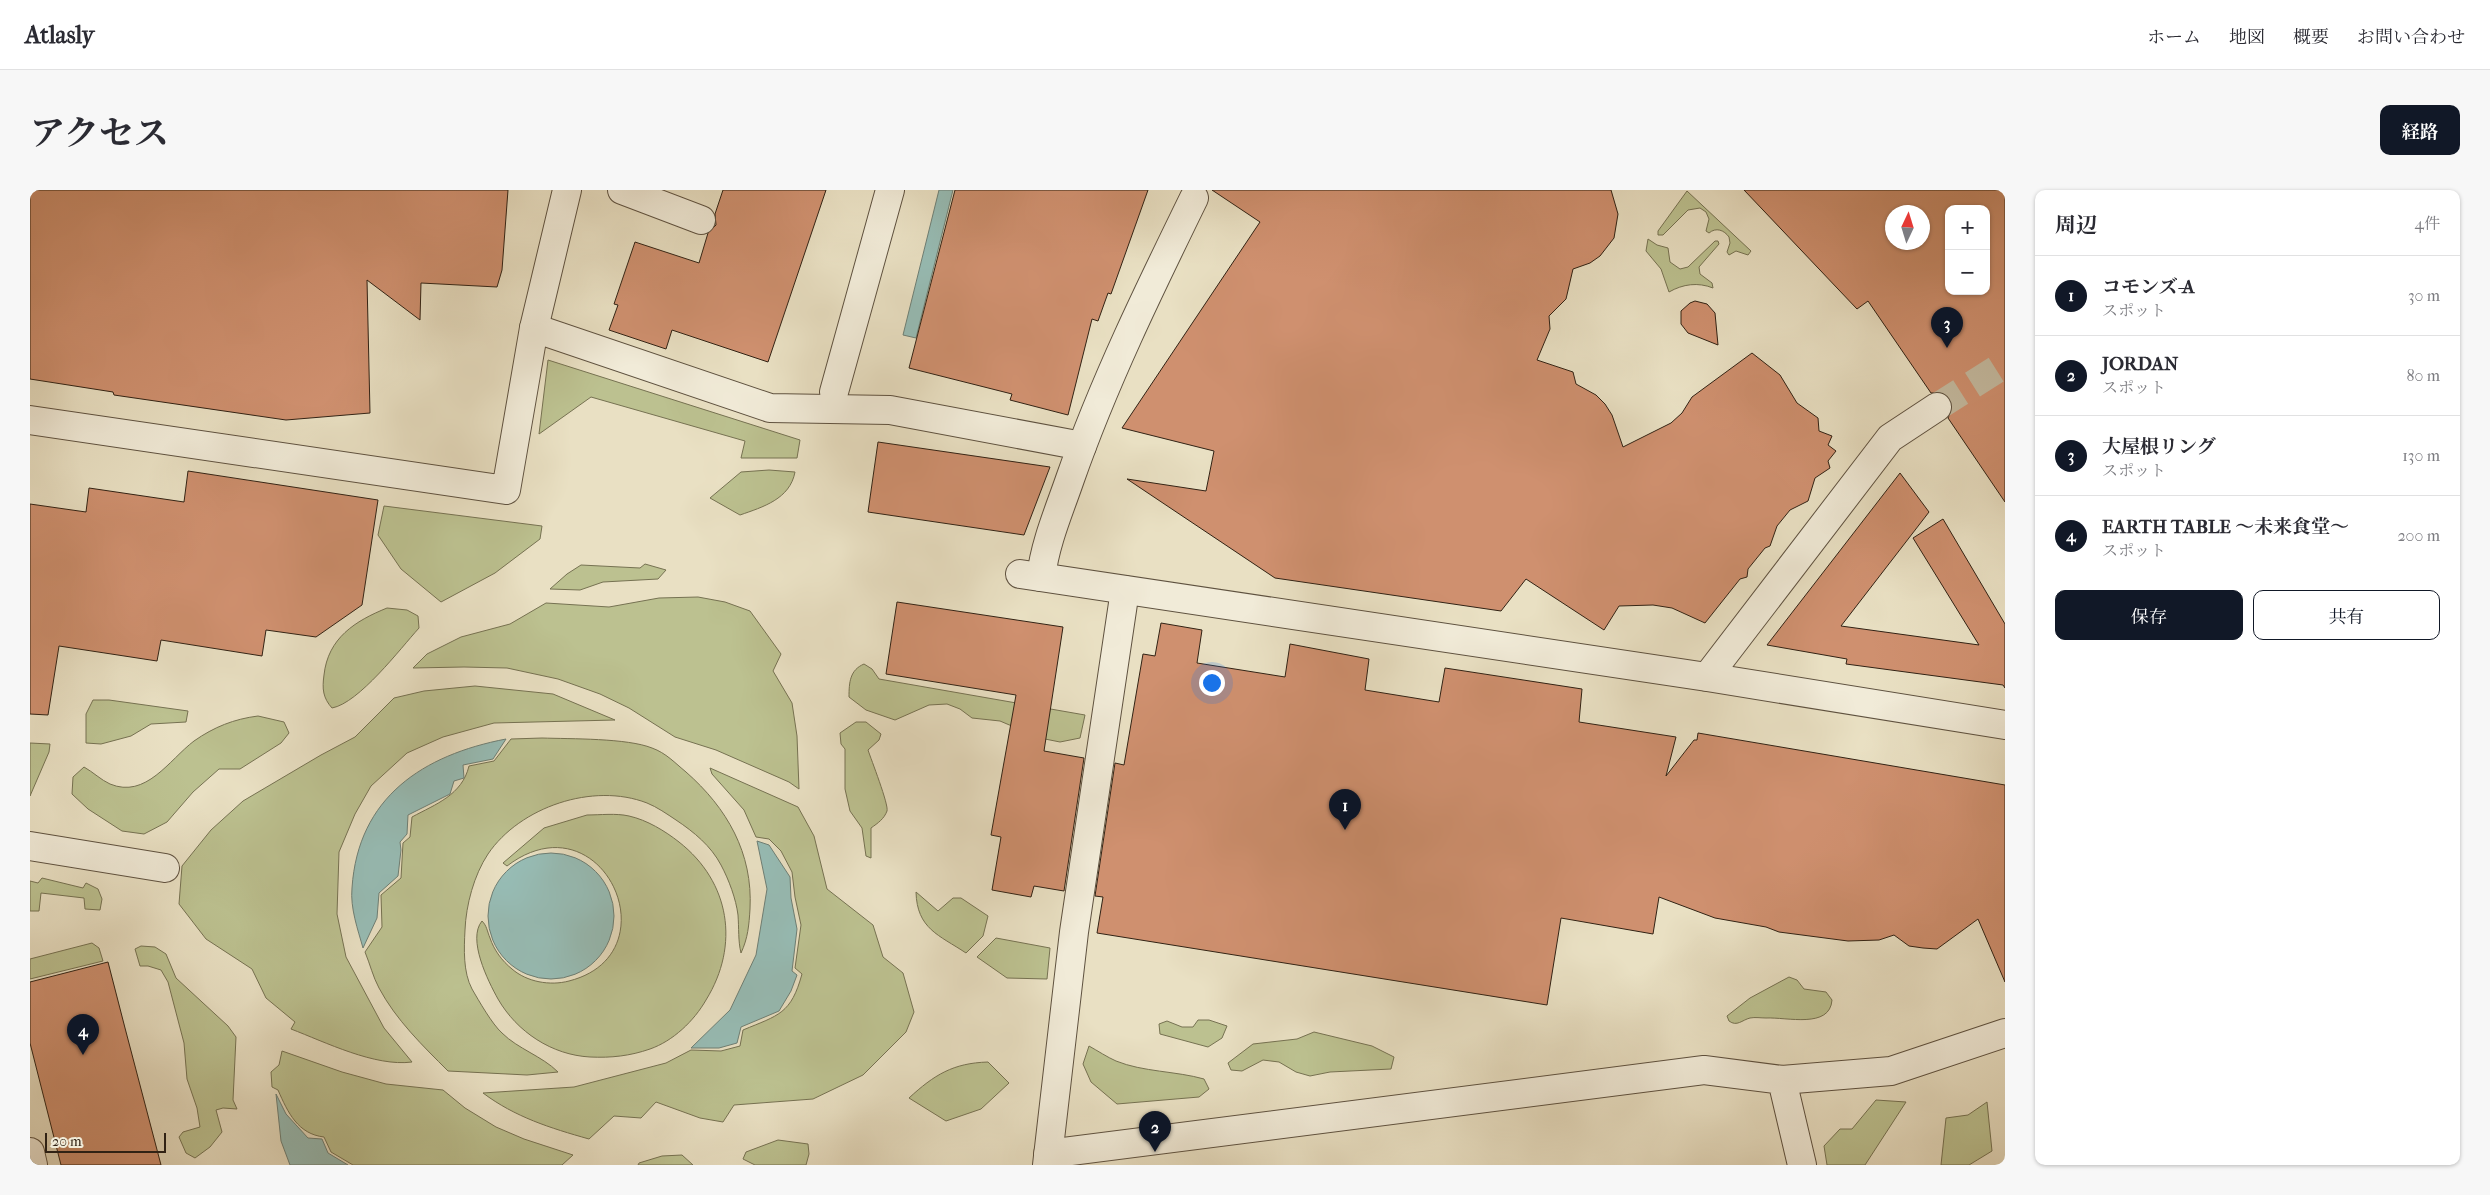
<!DOCTYPE html>
<html lang="ja">
<meta charset="utf-8">
<style>
body{margin:0;font-family:"IM FELL French Canon","Noto Serif JP",serif;background:#f7f7f7;color:#2b2b33}
.controls{position:absolute;right:15px;top:15px;display:grid;overflow:hidden;border-radius:10px;box-shadow:0 1px 4px #0004}
.controls button{width:45px;height:45px;display:grid;place-items:center;padding:0;border:0;border-bottom:1px solid #e1e1e2;background:#fff;color:#2b2b33;font:25px sans-serif}
.compass{position:absolute;left:1855px;top:15px;width:45px;height:45px;border-radius:50%;background:#fff;box-shadow:0 1px 4px #0004;rotate:4deg}
.scale{position:absolute;left:15px;bottom:12px;width:121px;box-sizing:border-box;padding-left:5px;border:2px solid #312214;border-top:0;font-size:14px;line-height:18px;white-space:nowrap;color:#312214;-webkit-text-stroke:4px #f1ebd8;paint-order:stroke}
.you{position:absolute;left:1181px;top:492px;width:18px;height:18px;margin:-12px;border:4px solid #fff;border-radius:50%;background:#1a73e8;box-shadow:0 0 0 8px #1a73e833}
.badge{display:grid;place-items:center;width:32px;height:32px;border-radius:50%;background:#111827;color:#fff;font-size:16px;font-weight:700}
.pin{position:absolute;translate:-50% -41px;filter:drop-shadow(0 1px 2px #0008)}
.pin::after{content:'';position:absolute;top:26px;width:18px;height:15px;background:inherit;clip-path:polygon(0 0,100% 0,50% 100%)}
.list{margin:0;padding:0;list-style:none}
h2{display:flex;justify-content:space-between;align-items:center;height:65px;margin:0;padding:0 20px;font-size:21px}
h2 small{font-size:16px;font-weight:400;color:#7c7c81}
.list li{display:grid;grid-template-columns:32px 1fr auto;gap:15px;align-items:center;box-sizing:border-box;height:80px;padding:0 20px;border-top:1px solid #e1e1e2}
.list b{display:block;font-size:19px;white-space:nowrap}
.list p{margin:0;font-size:16px;white-space:nowrap;color:#7c7c81}
.list em{font-size:16px;font-style:normal;color:#7c7c81}
.actions{display:flex;gap:10px;padding:15px 20px}
.actions a{flex:1;padding:11px 0;border:1px solid #111827;border-radius:10px;text-align:center;font-size:18px;color:#111827}
.actions .main{background:#111827;color:#fff}
.map{position:relative;flex:none;width:1975px;height:975px;overflow:hidden;border-radius:10px}
header{display:flex;align-items:center;gap:30px;box-sizing:border-box;height:70px;padding:0 25px;background:#fff;border-bottom:1px solid #e1e1e2}
header strong{font-size:24px}
nav{display:flex;gap:28px;margin-inline-start:auto;font-size:18px}
.intro{display:flex;align-items:center;justify-content:space-between;box-sizing:border-box;height:120px;padding:0 30px}
h1{margin:0;font-size:35px}
.button{padding:12px 22px;border-radius:10px;background:#111827;color:#fff;font-size:18px;font-weight:700}
main{display:flex;gap:30px;padding:0 30px}
aside{flex:1;background:#fff;border-radius:10px;box-shadow:0 1px 4px #0004}
.map>svg:first-child{display:block}
.green{fill:#bcc190;stroke:#767252}
.water{fill:#97bdb6;stroke:#6e7f75}
.building{fill:#cf906f;stroke:#312214;fill-rule:evenodd}
.lines{fill:none;stroke-linecap:round;stroke-linejoin:round}
.minor-tunnel{stroke:#c4baa0;stroke-width:28;stroke-dasharray:28 14;stroke-linecap:butt}
.minor-casing{stroke:#5f5240;stroke-width:30}
.minor{stroke:#f1ebd8;stroke-width:28}
</style>
<header>
<strong>Atlasly</strong>
<nav><a>ホーム</a><a>地図</a><a>概要</a><a>お問い合わせ</a></nav>
</header>
<div class="intro"><h1>アクセス</h1><a class="button">経路</a></div>
<main>
<div class="map">
<svg width="1975" height="975" viewBox="0 0 1975 975">
<rect width="100%" height="100%" fill="#e9e0c3"/>
<filter id="stains"><feTurbulence type="fractalNoise" baseFrequency=".004" numOctaves="4"/><feColorMatrix values="0 0 0 0 .2 0 0 0 0 .09 0 0 0 0 .02 0 0 0 .5 -.17"/></filter>
<radialGradient id="worn" r=".72"><stop offset=".6" stop-color="#630" stop-opacity="0"/><stop offset="1" stop-color="#630" stop-opacity=".3"/></radialGradient>
<g class="green">
<path d="M 1657,1 L 1721,61 L 1718,65 L 1706,61 L 1699,65 L 1697,62 L 1700,53 L 1699,47 C 1694,40 1686,37 1679,43 L 1676,41 L 1679,29 L 1676,22 L 1670,18 L 1658,20 L 1633,45 L 1628,45 L 1628,41 Z"/>
<path d="M 1618,49 L 1627,55 L 1638,58 L 1640,72 L 1650,79 L 1658,77 L 1685,51 L 1688,51 L 1689,54 L 1669,77 L 1670,84 L 1682,93 L 1683,98 C 1668,92 1653,94 1639,102 L 1631,79 L 1616,61 Z"/>
<path d="M 518,170 L 770,250 L 767,268 L 711,268 L 715,251 L 561,207 L 509,244 Z"/>
<path d="M 739,280 L 765,282 C 760,309 733,317 710,325 L 680,308 L 711,282 Z"/>
<path d="M 354,316 L 512,336 L 510,349 L 465,383 L 411,412 L 371,379 L 348,345 Z"/>
<path d="M 615,374 L 636,380 L 628,389 L 573,392 L 550,400 L 520,399 L 537,384 L 551,375 L 610,378 Z"/>
<path d="M 668,407 L 695,412 L 720,421 L 751,464 L 743,481 L 762,513 L 767,546 L 769,599 L 759,592 L 686,560 L 645,547 L 599,518 L 570,504 L 528,489 L 477,478 L 434,477 L 383,478 L 397,464 L 431,447 L 480,434 L 516,413 L 579,417 L 629,408 Z"/>
<path d="M 357,418 L 377,420 L 388,426 L 389,438 C 370,459 329,513 302,518 C 293,508 292,499 294,485 C 298,448 325,431 357,418 Z"/>
<path d="M 834,474 L 842,479 L 849,489 L 1055,525 L 1050,548 L 1030,552 L 1010,548 L 970,531 L 942,528 L 930,519 L 917,514 L 899,515 L 865,530 L 836,520 L 819,507 C 819,492 820,480 834,474 Z"/>
<path d="M 445,496 L 523,504 L 585,530 L 464,533 L 413,547 L 377,563 L 341,596 L 325,624 L 309,662 L 307,724 L 316,767 L 354,838 L 382,872 C 345,877 295,852 261,839 L 265,832 L 236,808 L 222,779 L 176,749 L 149,714 L 152,676 L 181,640 L 213,611 L 291,565 L 325,547 L 364,508 L 394,501 Z"/>
<path d="M 63,510 L 79,510 L 158,521 L 156,532 L 121,534 L 101,546 L 71,554 L 56,553 L 56,524 Z"/>
<path d="M 228,526 L 254,532 L 259,543 L 251,553 L 210,579 L 189,579 L 163,602 L 137,632 L 114,644 L 92,641 L 58,619 L 42,604 L 43,587 L 54,577 C 63,582 71,590 80,594 C 116,609 139,570 164,551 C 184,537 204,529 228,526 Z"/>
<path d="M 826,532 L 836,532 L 851,544 L 849,550 L 838,560 C 841,569 859,615 857,621 C 854,629 848,633 841,638 L 841,668 L 836,666 L 832,638 L 820,621 L 815,599 L 815,559 L 811,554 L 810,543 Z"/>
<path d="M 512,548 C 541,549 597,548 622,558 C 636,563 645,573 656,582 C 697,618 723,663 720,719 C 719,735 718,748 711,763 C 708,751 709,738 708,725 C 706,709 699,690 691,675 C 681,656 664,642 646,630 C 637,624 627,617 617,613 C 563,592 490,617 458,664 C 444,685 436,715 435,740 C 434,759 433,782 442,799 C 449,811 462,834 472,843 C 488,859 512,866 528,882 L 497,885 L 418,881 C 393,856 366,830 349,798 C 343,787 340,774 335,762 L 352,737 L 351,705 L 371,688 L 373,653 L 380,647 L 382,627 C 406,614 432,605 439,576 L 464,571 L 481,549 Z"/>
<path d="M 0,553 L 20,554 L 19,562 L 0,606 Z"/>
<path d="M 680,578 L 768,617 L 784,646 L 797,699 L 843,735 L 853,767 L 873,783 L 884,822 L 876,842 L 833,885 L 783,909 L 704,915 L 693,932 L 670,928 L 626,912 L 611,928 L 584,926 L 559,949 C 520,938 485,927 453,903 L 544,897 L 636,873 L 661,860 L 691,861 L 710,856 L 713,840 C 749,825 761,824 772,784 L 765,778 L 771,735 L 765,707 L 762,682 L 751,661 L 739,649 L 726,647 L 714,620 L 682,584 Z"/>
<path d="M 557,625 C 570,625 586,623 599,626 C 617,630 635,641 649,652 C 700,692 710,755 676,810 C 664,831 643,851 620,859 C 600,866 581,868 560,867 C 522,865 487,842 468,809 C 458,791 437,749 452,731 C 457,736 457,741 460,748 C 464,760 472,771 482,779 C 497,792 520,796 539,791 C 645,764 572,604 477,676 L 473,673 L 514,638 Z"/>
<path d="M 12,688 L 53,698 L 56,693 L 68,699 L 72,709 L 70,720 L 55,719 L 54,708 L 11,703 L 9,721 L 0,721 L 0,691 L 8,693 Z"/>
<path d="M 886,702 L 908,721 L 923,708 L 931,708 L 958,726 L 953,746 L 936,763 C 909,745 887,739 886,702 Z"/>
<path d="M 966,748 L 1020,758 L 1017,789 L 977,788 L 947,767 Z"/>
<path d="M 62,753 L 69,758 L 73,771 L 0,789 L 0,769 Z"/>
<path d="M 111,756 L 125,757 L 136,764 L 146,788 L 198,836 L 206,847 L 203,910 L 207,919 L 193,918 L 186,920 L 192,942 L 180,957 L 165,968 L 156,963 L 149,947 L 153,942 L 170,937 L 167,918 L 157,889 L 154,853 L 138,792 L 131,780 L 118,776 L 110,776 L 105,759 Z"/>
<path d="M 1759,787 L 1767,790 L 1774,799 L 1796,802 L 1802,810 C 1800,839 1757,827 1736,828 C 1731,828 1725,827 1720,828 C 1712,830 1707,837 1699,831 L 1697,826 L 1720,808 Z"/>
<path d="M 1168,830 L 1179,830 L 1197,836 L 1192,848 L 1178,857 L 1130,844 L 1129,834 L 1137,831 L 1152,837 L 1163,837 Z"/>
<path d="M 1284,842 L 1342,856 L 1364,867 L 1361,879 L 1300,882 L 1280,886 L 1266,882 L 1249,872 L 1233,870 L 1212,881 L 1201,880 L 1198,873 L 1223,854 L 1267,849 Z"/>
<path d="M 1059,856 C 1068,861 1077,867 1086,871 C 1113,882 1146,881 1174,889 L 1179,899 L 1169,907 L 1087,914 L 1061,892 L 1053,874 Z"/>
<path d="M 252,861 L 312,882 L 356,894 L 413,900 L 435,918 L 466,937 L 494,949 L 543,965 L 532,975 L 323,975 L 301,962 L 294,947 C 268,944 258,923 248,900 L 242,897 L 241,882 L 249,875 Z"/>
<path d="M 958,872 L 979,893 L 951,919 L 916,931 L 879,908 C 904,885 923,873 958,872 Z"/>
<path d="M 1846,910 L 1876,912 L 1835,975 L 1797,975 L 1794,956 L 1810,939 L 1822,939 Z"/>
<path d="M 1957,912 L 1962,961 L 1939,975 L 1911,975 L 1916,928 L 1938,925 Z"/>
<path d="M 748,950 L 778,954 L 779,964 L 776,975 L 725,975 L 713,969 L 716,962 Z"/>
<path d="M 652,965 L 663,975 L 608,975 L 609,973 L 632,966 Z"/>
</g>
<g class="water">
<path d="M 909,0 L 923,0 L 886,148 L 873,145 Z"/>
<path d="M 476,549 L 463,569 L 433,575 L 434,588 L 424,591 L 420,604 L 378,625 L 377,644 L 370,652 L 371,660 L 368,686 L 349,703 L 347,728 L 333,758 C 328,740 320,718 322,698 C 328,607 393,565 476,549 Z"/>
<path d="M 727,651 L 739,655 L 760,687 L 761,708 L 767,739 L 762,781 L 767,785 L 761,801 L 749,821 L 711,837 L 707,853 L 689,858 L 661,858 L 700,820 L 726,765 L 737,699 Z"/>
<circle cx="521" cy="726" r="63"/>
<path d="M 246,904 L 256,924 L 278,948 L 292,949 L 298,963 L 318,975 L 260,975 L 251,951 Z"/>
</g>
<g class="building">
<path d="M 0,0 L 478,0 L 472,80 L 467,97 L 391,93 L 390,130 L 337,90 L 340,223 L 256,230 L 84,205 L 83,202 L 0,189 Z"/>
<path d="M 693,0 L 796,0 L 738,172 L 642,140 L 636,159 L 579,140 L 588,115 L 584,114 L 605,52 L 669,73 L 678,43 L 686,35 L 685,24 Z"/>
<path d="M 925,0 L 1118,0 L 1081,104 L 1078,103 L 1068,131 L 1062,129 L 1038,225 L 980,210 L 982,204 L 879,178 Z"/>
<path d="M 1182,0 L 1581,0 L 1588,24 L 1584,48 L 1570,66 L 1560,73 L 1543,79 L 1536,109 L 1519,126 L 1520,139 L 1507,170 L 1543,182 L 1546,194 L 1566,205 L 1575,214 L 1582,225 L 1593,257 L 1641,233 L 1652,223 L 1662,207 L 1722,163 L 1750,185 L 1767,213 L 1788,228 L 1789,241 L 1802,246 L 1798,255 L 1806,261 L 1798,271 L 1800,278 L 1785,288 L 1778,311 L 1760,320 L 1747,336 L 1740,356 L 1735,358 L 1718,379 L 1717,387 L 1710,389 L 1675,433 L 1642,418 L 1623,415 L 1589,416 L 1574,440 L 1496,389 L 1471,421 L 1245,388 L 1097,289 L 1176,301 L 1184,261 L 1092,238 L 1230,32 Z"/>
<path d="M 1714,0 L 1975,0 L 1975,312 L 1918,228 L 1923,217 L 1920,208 L 1914,203 L 1901,203 L 1838,111 L 1827,119 ZM 1919,19 L 1956,19 L 1956,101 L 1919,101 ZM 1862,22 L 1892,22 L 1892,52 L 1862,52 Z"/>
<path d="M 1665,111 L 1677,114 L 1685,123 L 1688,155 L 1658,143 L 1651,134 L 1651,121 L 1660,113 Z"/>
<path d="M 848,252 L 1020,277 L 994,345 L 838,322 Z"/>
<path d="M 158,281 L 348,310 L 332,415 L 286,447 L 236,440 L 232,466 L 131,450 L 127,471 L 29,456 L 18,525 L 0,524 L 0,314 L 56,322 L 59,298 L 154,312 Z"/>
<path d="M 1870,283 L 1899,322 L 1811,436 L 1949,455 L 1883,348 L 1913,329 L 1975,434 L 1975,498 L 1973,495 L 1816,474 L 1817,469 L 1737,455 Z"/>
<path d="M 867,412 L 1033,437 L 1014,561 L 1054,568 L 1034,701 L 1004,696 L 1001,707 L 962,700 L 971,647 L 961,645 L 986,505 L 856,484 Z"/>
<path d="M 1131,433 L 1172,440 L 1167,473 L 1255,487 L 1260,454 L 1339,469 L 1335,500 L 1409,512 L 1415,478 L 1552,499 L 1549,532 L 1646,547 L 1636,586 L 1664,550 L 1667,550 L 1668,543 L 1975,595 L 1975,792 L 1948,729 L 1907,759 L 1893,758 L 1879,756 L 1864,745 L 1849,750 L 1818,751 L 1749,742 L 1736,737 L 1685,728 L 1629,707 L 1623,744 L 1531,728 L 1517,815 L 1067,743 L 1073,707 L 1065,706 L 1085,573 L 1094,575 L 1113,464 L 1125,466 Z"/>
<path d="M 78,772 L 95,838 L 131,975 L 31,975 L 0,853 L 0,792 Z"/>
</g>
<g class="lines">
<path class="minor-tunnel" d="M 1907,217 L 1975,174"/>
<g class="minor-casing">
<g id="minor">
<path d="M 592,0 L 671,30"/>
<path d="M 504,138 L 740,218 L 860,220 L 1052,256"/>
<path d="M 804,202 L 860,0"/>
<path d="M 0,230 L 476,300 L 504,138 L 537,0"/>
<path d="M 990,384 L 1677,487 L 1975,535"/>
<path d="M 1011,387 C 1015,353 1029,321 1040,289 C 1074,192 1119,100 1164,8"/>
<path d="M 1677,487 L 1860,248 L 1907,217"/>
<path d="M 0,656 L 135,678"/>
<path d="M 1752,890 L 1861,881 L 1975,843"/>
<path d="M 0,962 L 3,975"/>
<path d="M 1018,964 L 1674,880 L 1752,890 L 1772,975"/>
<path d="M 1017,975 L 1044,742 L 1095,400"/>
</g>
</g>
<use href="#minor" class="minor"/>
</g>
<rect width="100%" height="100%" filter="url(#stains)"/>
<rect width="100%" height="100%" fill="url(#worn)"/>
</svg>
<div class="controls">
<button>+</button>
<button>−</button>
</div>
<svg class="compass" viewBox="-18 -18 36 36"><path d="M0-13l5 13h-10z" fill="#e53935"/><path d="M0 13l5-13h-10z" fill="#7c7c81"/></svg>
<div class="scale">20 m</div>
<div class="you"></div>
<div class="pin badge" style="left:1315px;top:640px">1</div>
<div class="pin badge" style="left:1125px;top:962px">2</div>
<div class="pin badge" style="left:1917px;top:158px">3</div>
<div class="pin badge" style="left:53px;top:865px">4</div>
</div>
<aside>
<h2>周辺<small>4件</small></h2>
<ul class="list">
<li><span class="badge">1</span><div><b>コモンズ-A</b><p>スポット</p></div><em>30 m</em></li>
<li><span class="badge">2</span><div><b>JORDAN</b><p>スポット</p></div><em>80 m</em></li>
<li><span class="badge">3</span><div><b>大屋根リング</b><p>スポット</p></div><em>130 m</em></li>
<li><span class="badge">4</span><div><b>EARTH TABLE 〜未来食堂〜</b><p>スポット</p></div><em>200 m</em></li>
</ul>
<div class="actions"><a class="main">保存</a><a>共有</a></div>
</aside>
</main>
